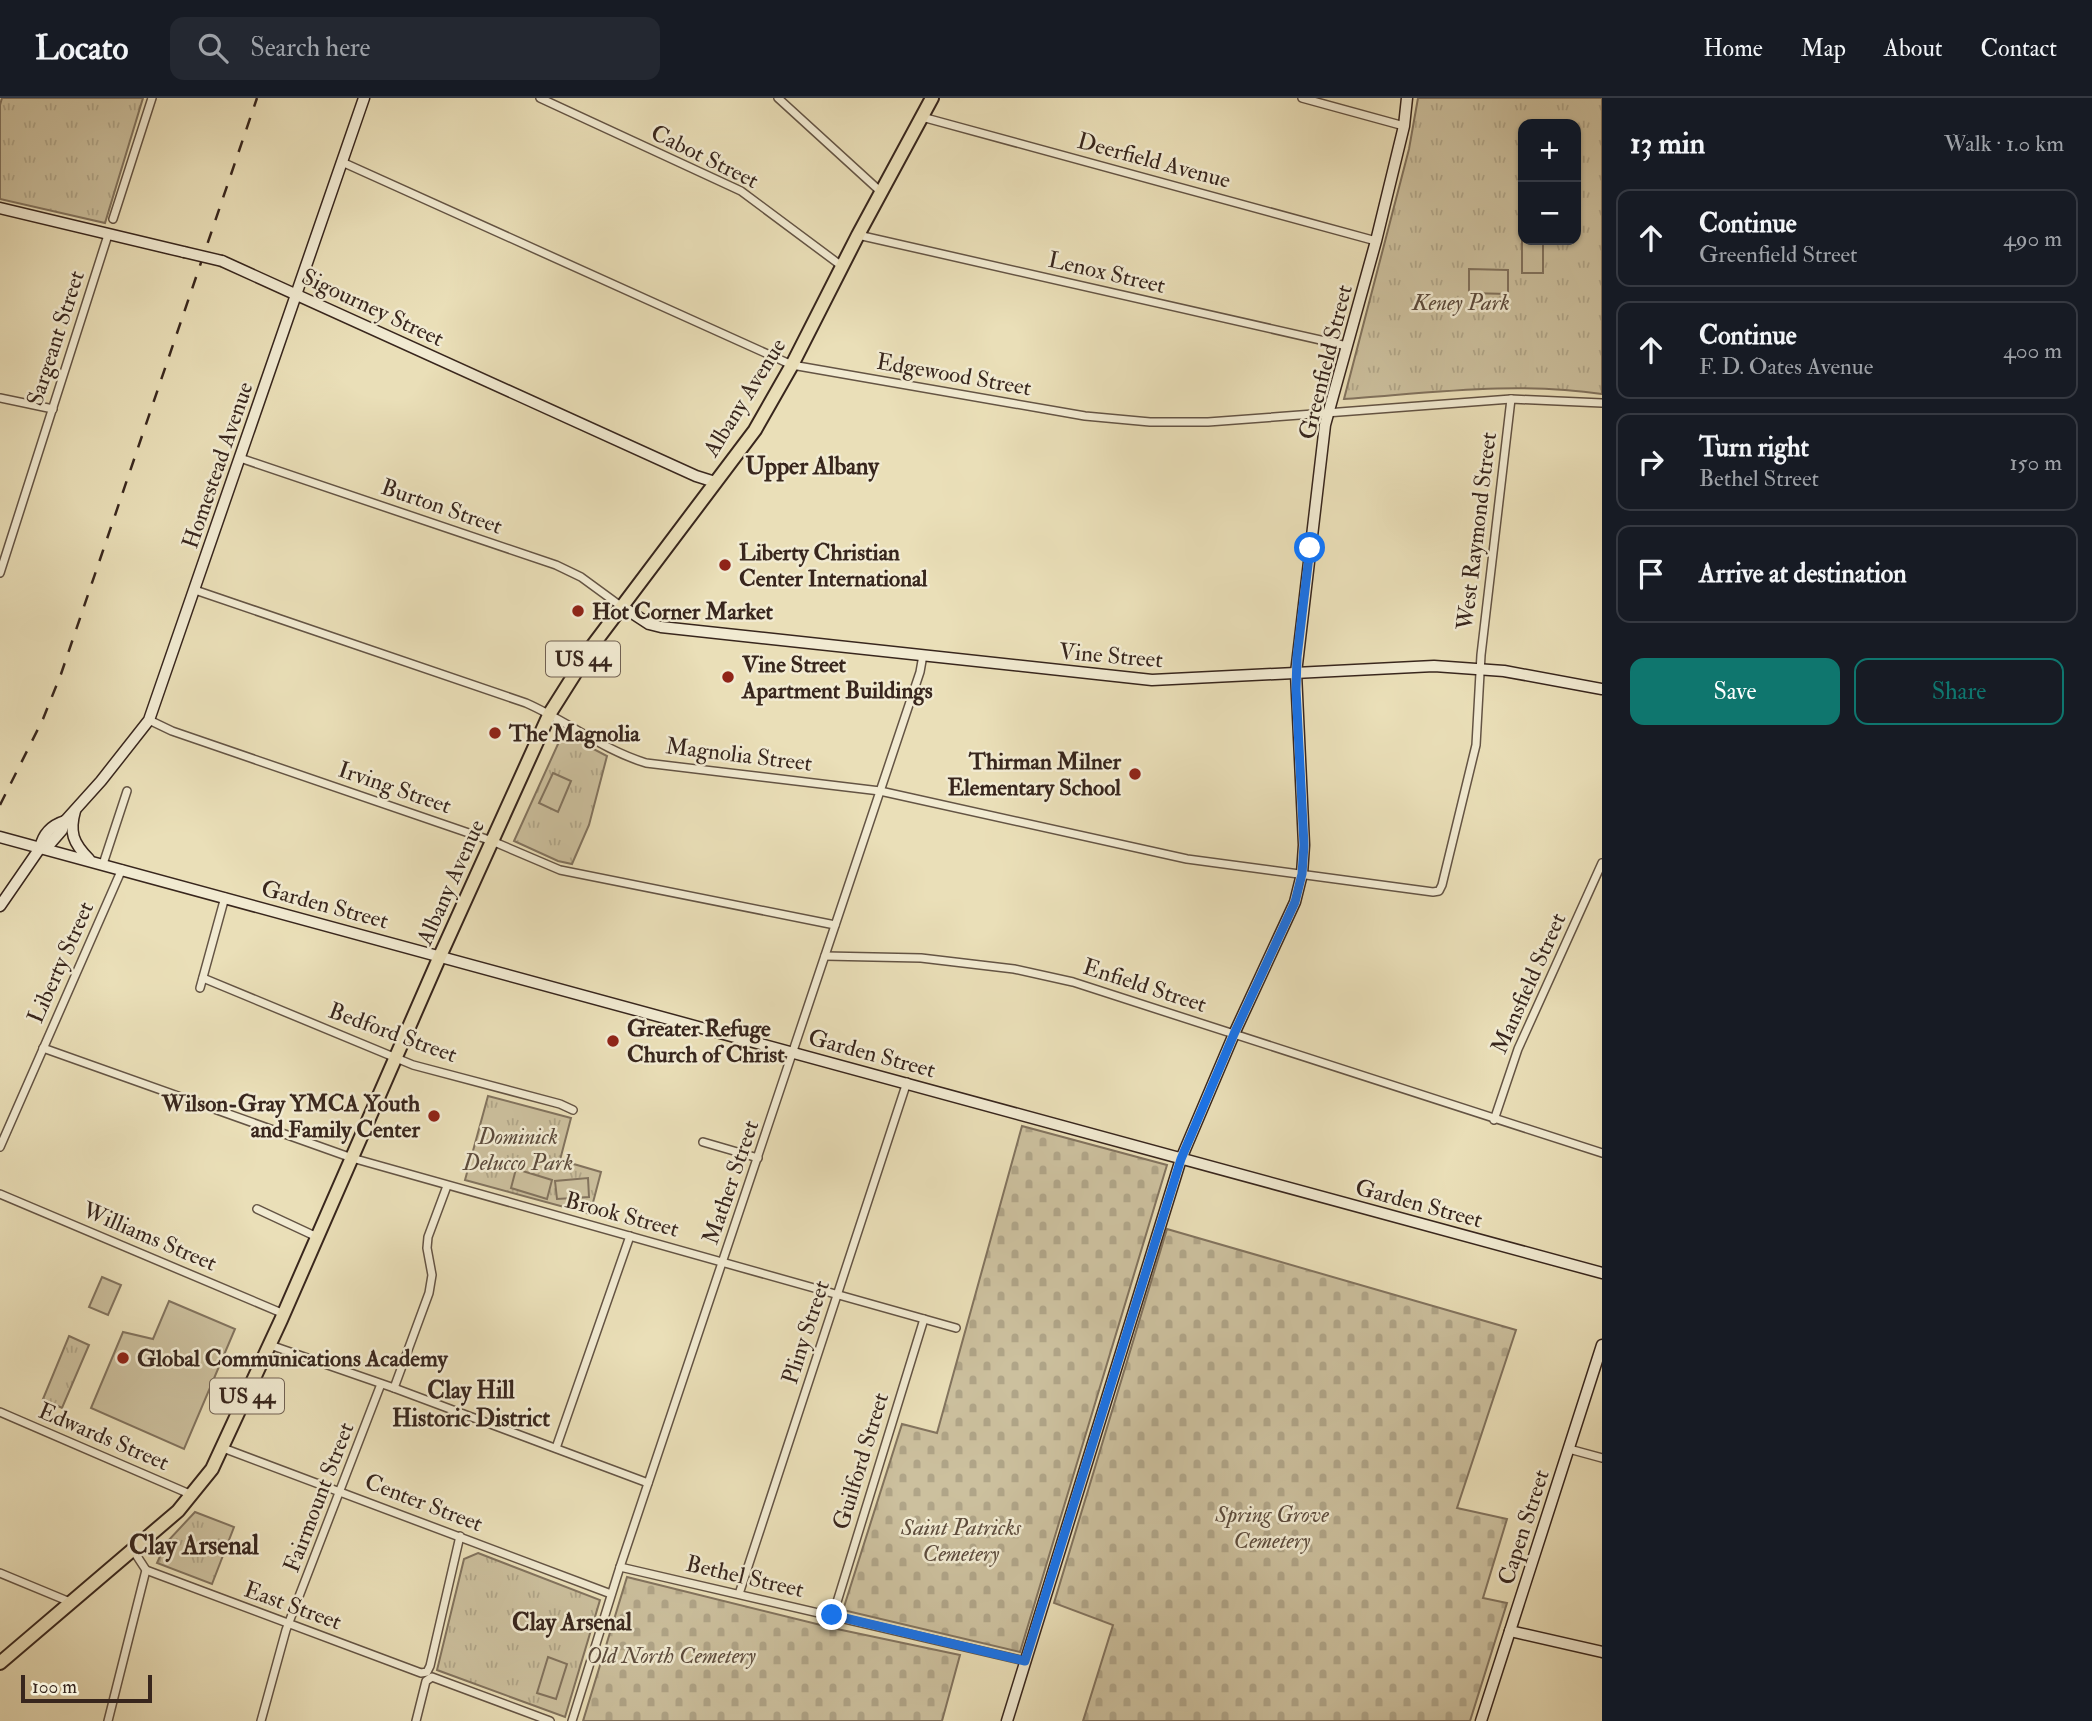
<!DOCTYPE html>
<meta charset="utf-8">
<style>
body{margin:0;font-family:"IM FELL Double Pica",serif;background:#242831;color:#f1f3f6}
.controls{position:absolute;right:21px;top:21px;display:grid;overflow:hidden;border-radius:14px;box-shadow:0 2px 5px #0004}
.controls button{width:63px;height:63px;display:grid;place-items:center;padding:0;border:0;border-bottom:2px solid #363941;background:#171b24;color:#f1f3f6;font:35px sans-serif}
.scale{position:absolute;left:21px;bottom:18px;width:131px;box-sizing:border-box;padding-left:7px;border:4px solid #38261d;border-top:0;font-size:19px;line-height:24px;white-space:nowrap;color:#38261d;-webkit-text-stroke:5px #f1ead1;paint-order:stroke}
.stop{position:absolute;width:21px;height:21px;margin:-16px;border:5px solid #1a73e8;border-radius:50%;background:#fff}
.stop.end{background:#1a73e8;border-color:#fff;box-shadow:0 2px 7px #0008}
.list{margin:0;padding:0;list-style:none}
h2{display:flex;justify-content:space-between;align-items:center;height:91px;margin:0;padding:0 28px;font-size:30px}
h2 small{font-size:23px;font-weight:400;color:#9ea1a6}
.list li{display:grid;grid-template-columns:46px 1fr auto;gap:21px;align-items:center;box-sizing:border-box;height:98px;margin:0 14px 14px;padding:0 14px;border:2px solid #363941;border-radius:14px}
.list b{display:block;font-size:26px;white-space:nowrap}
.list p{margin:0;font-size:23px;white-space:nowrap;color:#9ea1a6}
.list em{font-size:23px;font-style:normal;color:#9ea1a6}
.actions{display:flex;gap:14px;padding:21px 28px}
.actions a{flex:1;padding:16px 0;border:2px solid #0f766e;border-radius:14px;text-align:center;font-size:24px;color:#0f766e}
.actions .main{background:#0f766e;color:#fff}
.icon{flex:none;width:38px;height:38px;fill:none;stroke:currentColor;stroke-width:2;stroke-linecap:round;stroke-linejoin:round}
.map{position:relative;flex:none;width:1602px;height:1623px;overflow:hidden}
header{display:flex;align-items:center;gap:42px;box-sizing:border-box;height:98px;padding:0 35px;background:#171b24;border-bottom:2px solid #363941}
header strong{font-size:33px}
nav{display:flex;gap:38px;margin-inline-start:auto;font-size:24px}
.search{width:490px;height:63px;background:#242831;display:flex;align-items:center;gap:18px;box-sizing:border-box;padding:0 24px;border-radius:14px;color:#9ea1a6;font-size:26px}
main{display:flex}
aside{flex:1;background:#171b24}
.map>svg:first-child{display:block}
.cemetery{fill:url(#cemetery-stones);stroke:#82735e;stroke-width:2}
.park{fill:url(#park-tufts);stroke:#82735e;stroke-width:2;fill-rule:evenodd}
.garden{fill:#ccc09e;stroke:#82735e;stroke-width:2}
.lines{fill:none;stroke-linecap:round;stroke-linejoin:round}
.street-casing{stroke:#645444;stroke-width:10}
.secondary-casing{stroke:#38261d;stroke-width:13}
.highway-casing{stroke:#38261d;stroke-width:16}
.street{stroke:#f1ead1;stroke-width:7}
.secondary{stroke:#f1ead1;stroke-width:10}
.highway{stroke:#eadfb8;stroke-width:12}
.rail{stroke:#38261d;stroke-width:2.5;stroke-dasharray:12 12;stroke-linecap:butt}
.secondary-bridge-casing{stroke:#38261d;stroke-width:13;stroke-linecap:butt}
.secondary-bridge{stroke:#f1ead1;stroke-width:10}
.route{stroke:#1a73e8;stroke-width:9}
.poi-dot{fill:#8f2418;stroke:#f1ead1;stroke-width:2.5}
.labels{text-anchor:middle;stroke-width:5;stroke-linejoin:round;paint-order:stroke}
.shield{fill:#f1ead1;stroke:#706153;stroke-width:2}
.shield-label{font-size:21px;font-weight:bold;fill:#38261d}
.street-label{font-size:23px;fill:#38261d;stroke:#f1ead1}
.park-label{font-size:23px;font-style:italic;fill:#5d4c3d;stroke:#f1ead1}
.poi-label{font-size:23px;font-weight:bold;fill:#38261d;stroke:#f1ead1;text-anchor:start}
.neighbourhood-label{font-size:24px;font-weight:bold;fill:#38261d;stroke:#f1ead1}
.quarter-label{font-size:26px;font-weight:bold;fill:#38261d;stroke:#f1ead1}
</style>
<header>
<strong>Locato</strong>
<div class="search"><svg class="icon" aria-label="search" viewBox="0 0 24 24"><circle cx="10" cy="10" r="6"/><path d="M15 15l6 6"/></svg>Search here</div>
<nav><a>Home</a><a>Map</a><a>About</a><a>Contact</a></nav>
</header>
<main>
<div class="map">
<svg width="1602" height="1623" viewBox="0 0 1602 1623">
<defs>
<pattern id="cemetery-stones" width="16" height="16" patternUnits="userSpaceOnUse" patternTransform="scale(1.75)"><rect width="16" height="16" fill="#ccc09e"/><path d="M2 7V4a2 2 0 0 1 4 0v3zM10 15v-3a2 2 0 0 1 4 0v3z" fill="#b0a588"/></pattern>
<pattern id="park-tufts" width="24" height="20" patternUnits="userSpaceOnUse" patternTransform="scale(1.75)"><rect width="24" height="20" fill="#ccc09e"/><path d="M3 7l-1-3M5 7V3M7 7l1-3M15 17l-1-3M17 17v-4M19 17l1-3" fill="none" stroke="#b0a588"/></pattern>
</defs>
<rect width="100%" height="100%" fill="#eadfb8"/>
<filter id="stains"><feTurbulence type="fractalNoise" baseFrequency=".00286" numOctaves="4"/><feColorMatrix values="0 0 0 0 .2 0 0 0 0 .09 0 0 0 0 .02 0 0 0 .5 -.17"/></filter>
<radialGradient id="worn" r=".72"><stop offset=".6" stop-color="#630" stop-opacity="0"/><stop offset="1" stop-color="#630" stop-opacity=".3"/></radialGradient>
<g class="cemetery">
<path d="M 1022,1028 L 1167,1067 L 1020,1554 L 843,1512 L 902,1326 L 937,1335 Z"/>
<path d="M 1167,1131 L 1516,1232 L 1457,1410 L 1507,1421 L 1483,1500 L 1507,1505 L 1470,1623 L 1083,1623 L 1113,1527 L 1054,1505 Z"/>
<path d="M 627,1479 L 837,1531 L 960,1557 L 942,1623 L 583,1623 Z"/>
</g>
<g class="park">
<path d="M 2,0 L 143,0 L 105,125 L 0,101 L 0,7 Z"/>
<path d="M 1418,0 L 1602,0 L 1602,296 C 1517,283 1429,295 1344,301 L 1409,51 ZM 1523,26 L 1576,26 L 1576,142 L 1523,142 Z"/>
<path d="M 563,635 L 607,658 L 589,727 L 572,766 L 558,763 L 514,743 Z"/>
<path d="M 488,998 L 571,1020 L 560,1062 L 601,1074 L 590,1116 L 465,1082 Z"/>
<path d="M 69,1238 L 89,1247 L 62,1310 L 43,1301 Z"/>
<path d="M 195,1414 L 234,1429 L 212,1486 L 157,1465 L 166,1445 Z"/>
<path d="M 478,1455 L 600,1502 L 565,1619 L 437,1572 L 464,1461 Z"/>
</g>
<g class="garden">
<path d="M 1522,141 L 1543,142 L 1543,175 L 1522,175 Z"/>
<path d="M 1469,171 L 1508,172 L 1508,196 L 1469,195 Z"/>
<path d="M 553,675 L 571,683 L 558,714 L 539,705 Z"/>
<path d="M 516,1071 L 552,1082 L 547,1101 L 511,1090 Z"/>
<path d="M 588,1080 L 589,1099 L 557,1101 L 555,1083 Z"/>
<path d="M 102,1179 L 121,1187 L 108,1217 L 89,1209 Z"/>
<path d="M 169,1203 L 235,1231 L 184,1351 L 91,1310 L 123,1234 L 153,1241 Z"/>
<path d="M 548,1559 L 567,1566 L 556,1601 L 537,1595 Z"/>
</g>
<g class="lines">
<g class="street-casing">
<g id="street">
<path d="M 540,0 L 741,93 L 843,169"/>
<path d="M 778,0 L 881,94"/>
<path d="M 1302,0 L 1404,28"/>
<path d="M 922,19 L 1376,143"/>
<path d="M 342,64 L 792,267 L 1085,318 L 1150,324 L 1208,324 L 1511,301 L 1602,305"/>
<path d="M 113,121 L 152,0"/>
<path d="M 858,137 L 1347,248"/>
<path d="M 0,300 L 53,311"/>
<path d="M 240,360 L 556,467 L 581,479 L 622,509"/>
<path d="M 0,475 L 108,137"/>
<path d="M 195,492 L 526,605 C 567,623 603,652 646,665 L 880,693 L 1187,761 L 1433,794 L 1439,793 L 1442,787 L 1476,647 L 1481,557 L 1511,301"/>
<path d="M 149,622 L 172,633 L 492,743 L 560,772 L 835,827"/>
<path d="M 103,766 L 127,693"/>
<path d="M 825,858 L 921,860 L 1014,871 L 1073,884 L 1602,1055"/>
<path d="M 203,880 L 413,967 L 560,1006 L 573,1012"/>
<path d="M 200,890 L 225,799"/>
<path d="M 43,950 L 352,1060 L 956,1230"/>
<path d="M 1494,1022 L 1518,951 L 1602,765"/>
<path d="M 703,1044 L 758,1060"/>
<path d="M 0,1049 L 122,771"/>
<path d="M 0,1096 L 284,1216"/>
<path d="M 257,1111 L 317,1139"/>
<path d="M 270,1247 L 394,1290 L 648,1385"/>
<path d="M 394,1290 L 429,1195 L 432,1177 L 427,1150 L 428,1139 L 447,1088"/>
<path d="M 0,1314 L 192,1397"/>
<path d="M 223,1350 L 611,1496"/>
<path d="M 556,1350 L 630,1138"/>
<path d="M 1569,1351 L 1602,1360"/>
<path d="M 620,1469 L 1025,1563"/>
<path d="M 146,1472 L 421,1575 L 427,1574 L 430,1568 L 460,1438"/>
<path d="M 0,1475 L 70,1504"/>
<path d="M 739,1496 L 907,984"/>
<path d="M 833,1517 L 924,1221"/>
<path d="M 108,1623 L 146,1472 L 133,1452"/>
<path d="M 261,1623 L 286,1532 L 381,1286"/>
<path d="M 416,1623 L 426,1583 L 432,1579 L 550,1623"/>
<path d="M 572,1623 L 620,1469 L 920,574 L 923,557"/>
</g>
</g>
<g class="secondary-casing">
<g id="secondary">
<path d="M 0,110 L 184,154"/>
<path d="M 222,163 L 696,378 L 715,384"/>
<path d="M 623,509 L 649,526 L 661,529 L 1152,582 L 1434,568 L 1504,573 L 1602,591"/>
<path d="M 75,713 C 69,734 73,745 89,761"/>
<path d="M 0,739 L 1602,1175"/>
<path d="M 41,750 L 49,747 L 62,732 L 65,723 L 101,683 L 149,622 L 364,0"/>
<path d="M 0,808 L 40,750 C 43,736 52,727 65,723"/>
<path d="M 1510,1533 L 1602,1554"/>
<path d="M 1007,1623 L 1181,1061 L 1234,936 L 1295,804 L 1302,776 L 1304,747 L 1296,575 L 1325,327 L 1376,143 L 1404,28 L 1407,0"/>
<path d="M 1481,1623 L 1602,1247"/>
</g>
</g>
<g class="highway-casing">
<path id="highway" d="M 0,1565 L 178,1413 L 212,1371 L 281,1222 L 440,858 L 550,615 L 593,547 L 755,332 L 792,267 L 858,137 L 932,0"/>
</g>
<use href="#street" class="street"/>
<use href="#secondary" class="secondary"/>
<use href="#highway" class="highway"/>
<path class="rail" d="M 0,707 L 43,621 L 61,576 L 257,0"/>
<g class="secondary-bridge-casing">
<path id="secondary-bridge" d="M 184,154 L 222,163"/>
</g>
<use href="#secondary-bridge" class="secondary-bridge"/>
</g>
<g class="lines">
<path class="route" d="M 832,1517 L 1025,1563 L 1181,1061 L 1234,936 L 1295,804 L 1302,776 L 1304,747 L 1296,591 L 1297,559 L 1310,450"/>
</g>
<g class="poi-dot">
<circle cx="725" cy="467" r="7"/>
<circle cx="578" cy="513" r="7"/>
<circle cx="728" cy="579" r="7"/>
<circle cx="495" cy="635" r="7"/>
<circle cx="1135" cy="676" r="7"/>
<circle cx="613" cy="943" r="7"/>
<circle cx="434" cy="1018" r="7"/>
<circle cx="123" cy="1260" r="7"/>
</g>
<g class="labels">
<g class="shield">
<rect x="546" y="543.5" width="74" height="35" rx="5"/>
<rect x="210" y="1280.5" width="74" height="35" rx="5"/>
</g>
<g class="shield-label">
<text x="583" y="568">US 44</text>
<text x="247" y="1305">US 44</text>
</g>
<g class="street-label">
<text transform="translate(705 58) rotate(26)" y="8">Cabot Street</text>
<text transform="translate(1154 62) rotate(15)" y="8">Deerfield Avenue</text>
<text transform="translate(1107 174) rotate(13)" y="8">Lenox Street</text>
<text transform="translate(373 209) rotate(25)" y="8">Sigourney Street</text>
<text transform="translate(55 240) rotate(-72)" y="8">Sargeant Street</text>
<text transform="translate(1325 264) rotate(-76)" y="8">Greenfield Street</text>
<text transform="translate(954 276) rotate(10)" y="8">Edgewood Street</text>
<text transform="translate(744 299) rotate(-58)" y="8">Albany Avenue</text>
<text transform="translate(217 367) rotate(-71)" y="8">Homestead Avenue</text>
<text transform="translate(442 408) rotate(19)" y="8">Burton Street</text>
<text transform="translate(1476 433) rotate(-83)" y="8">West Raymond Street</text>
<text transform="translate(1111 557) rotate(5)" y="8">Vine Street</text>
<text transform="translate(739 656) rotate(7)" y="8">Magnolia Street</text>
<text transform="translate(395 689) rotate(19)" y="8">Irving Street</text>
<text transform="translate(450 784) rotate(-66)" y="8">Albany Avenue</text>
<text transform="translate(325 806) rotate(15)" y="8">Garden Street</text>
<text transform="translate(60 864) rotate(-66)" y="8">Liberty Street</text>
<text transform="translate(1528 885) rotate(-66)" y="8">Mansfield Street</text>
<text transform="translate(1145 887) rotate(18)" y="8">Enfield Street</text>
<text transform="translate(393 934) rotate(20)" y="8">Bedford Street</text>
<text transform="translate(872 955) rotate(15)" y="8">Garden Street</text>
<text transform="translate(730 1084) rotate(-71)" y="8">Mather Street</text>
<text transform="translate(1419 1105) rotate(15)" y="8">Garden Street</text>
<text transform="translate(622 1116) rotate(15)" y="8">Brook Street</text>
<text transform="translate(150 1138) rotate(23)" y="8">Williams Street</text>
<text transform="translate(805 1234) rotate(-72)" y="8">Pliny Street</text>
<text transform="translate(104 1338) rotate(23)" y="8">Edwards Street</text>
<text transform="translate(860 1363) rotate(-73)" y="8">Guilford Street</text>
<text transform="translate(318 1399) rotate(-69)" y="8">Fairmount Street</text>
<text transform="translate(424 1404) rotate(21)" y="8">Center Street</text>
<text transform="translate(1523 1429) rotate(-72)" y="8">Capen Street</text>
<text transform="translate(745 1478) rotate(13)" y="8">Bethel Street</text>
<text transform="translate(293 1507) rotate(20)" y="8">East Street</text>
</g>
<g class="park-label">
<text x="1461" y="212">Keney Park</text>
<text x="518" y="1046">Dominick<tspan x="518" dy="26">Delucco Park</tspan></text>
<text x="1272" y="1424">Spring Grove<tspan x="1272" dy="26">Cemetery</tspan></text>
<text x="961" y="1437">Saint Patricks<tspan x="961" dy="26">Cemetery</tspan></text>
<text x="671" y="1565">Old North Cemetery</text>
</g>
<g class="poi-label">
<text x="739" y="462">Liberty Christian<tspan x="739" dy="26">Center International</tspan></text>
<text x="592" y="521">Hot Corner Market</text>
<text x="742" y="574">Vine Street<tspan x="742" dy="26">Apartment Buildings</tspan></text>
<text x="509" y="643">The Magnolia</text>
<text x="1121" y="671" text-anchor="end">Thirman Milner<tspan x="1121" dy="26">Elementary School</tspan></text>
<text x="627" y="938">Greater Refuge<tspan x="627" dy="26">Church of Christ</tspan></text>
<text x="420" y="1013" text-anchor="end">Wilson-Gray YMCA Youth<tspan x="420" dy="26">and Family Center</tspan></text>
<text x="137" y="1268">Global Communications Academy</text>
</g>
<g class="neighbourhood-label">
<text x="812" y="376">Upper Albany</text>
<text x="471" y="1300">Clay Hill<tspan x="471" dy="28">Historic District</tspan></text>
<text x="572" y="1532">Clay Arsenal</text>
</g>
<g class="quarter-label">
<text x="194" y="1456">Clay Arsenal</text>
</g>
</g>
<rect width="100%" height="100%" filter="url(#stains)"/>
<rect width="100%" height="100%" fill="url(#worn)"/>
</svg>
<div class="controls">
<button>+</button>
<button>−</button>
</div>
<div class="scale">100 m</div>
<div class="stop" style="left:1310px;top:450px"></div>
<div class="stop end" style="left:832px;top:1517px"></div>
</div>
<aside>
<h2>13 min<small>Walk · 1.0 km</small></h2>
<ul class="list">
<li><svg class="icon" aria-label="ahead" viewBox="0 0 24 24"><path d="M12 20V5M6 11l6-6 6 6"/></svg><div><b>Continue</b><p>Greenfield Street</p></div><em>490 m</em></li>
<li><svg class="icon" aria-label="ahead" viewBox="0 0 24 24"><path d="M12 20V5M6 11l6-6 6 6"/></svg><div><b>Continue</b><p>F. D. Oates Avenue</p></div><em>400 m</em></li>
<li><svg class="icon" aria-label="right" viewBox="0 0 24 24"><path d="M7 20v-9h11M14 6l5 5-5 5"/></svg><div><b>Turn right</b><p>Bethel Street</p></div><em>150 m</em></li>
<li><svg class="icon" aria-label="arrive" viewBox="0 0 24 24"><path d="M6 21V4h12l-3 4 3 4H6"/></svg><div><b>Arrive at destination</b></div></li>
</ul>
<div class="actions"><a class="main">Save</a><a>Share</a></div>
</aside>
</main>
